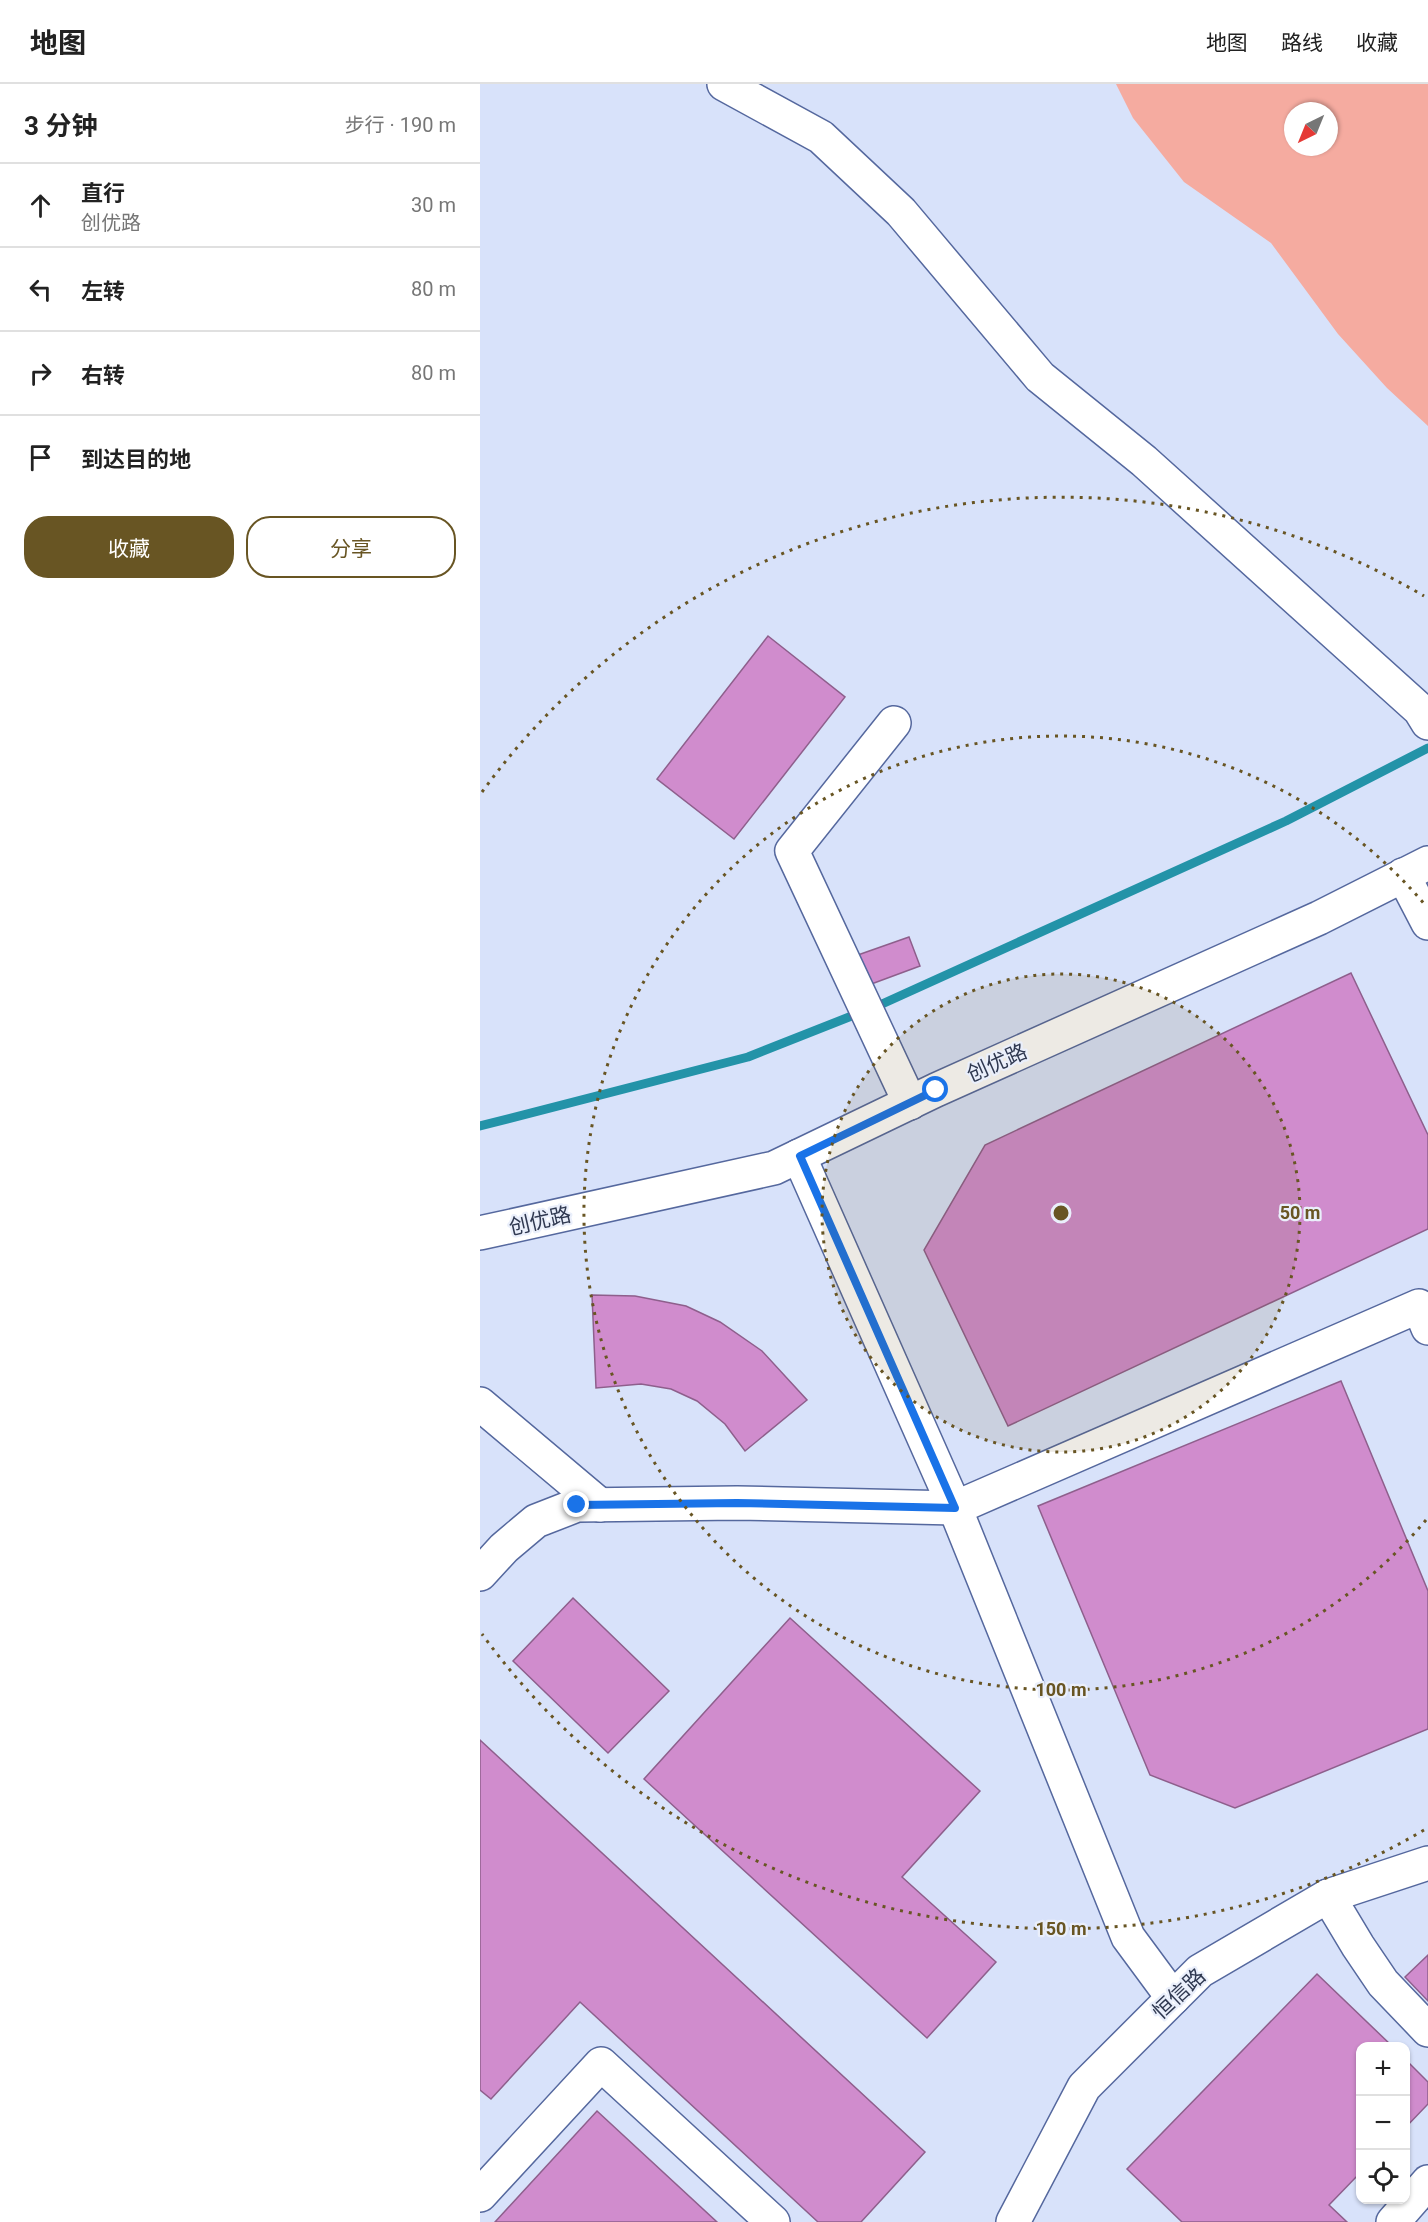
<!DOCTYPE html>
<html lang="zh">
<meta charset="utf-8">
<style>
body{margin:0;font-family:Roboto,"Noto Sans SC",sans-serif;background:#f6f6f6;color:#222}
.controls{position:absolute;right:18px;bottom:18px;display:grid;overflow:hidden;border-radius:12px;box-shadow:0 2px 4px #0004}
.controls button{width:54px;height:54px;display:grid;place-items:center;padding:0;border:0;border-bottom:2px solid #e0e0e0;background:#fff;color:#222;font:30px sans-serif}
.compass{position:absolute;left:804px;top:18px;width:54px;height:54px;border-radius:50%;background:#fff;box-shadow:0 2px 4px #0004;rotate:223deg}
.stop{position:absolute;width:18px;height:18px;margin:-14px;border:4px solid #1a73e8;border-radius:50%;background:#fff}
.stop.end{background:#1a73e8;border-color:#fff;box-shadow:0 2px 6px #0008}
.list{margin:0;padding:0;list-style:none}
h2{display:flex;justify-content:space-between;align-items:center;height:78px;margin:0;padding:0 24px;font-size:26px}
h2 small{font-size:20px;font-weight:400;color:#767676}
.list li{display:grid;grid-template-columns:39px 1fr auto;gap:18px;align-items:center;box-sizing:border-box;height:84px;padding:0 24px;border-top:2px solid #e0e0e0}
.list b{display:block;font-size:22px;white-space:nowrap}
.list p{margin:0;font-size:20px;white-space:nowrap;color:#767676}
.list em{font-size:20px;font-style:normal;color:#767676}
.actions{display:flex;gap:12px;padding:18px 24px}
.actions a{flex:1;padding:14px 0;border:2px solid #685523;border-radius:24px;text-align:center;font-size:21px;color:#685523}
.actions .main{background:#685523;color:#fff}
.icon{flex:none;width:33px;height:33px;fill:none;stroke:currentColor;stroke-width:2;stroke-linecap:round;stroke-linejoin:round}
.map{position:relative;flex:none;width:948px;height:2138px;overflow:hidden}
header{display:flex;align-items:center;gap:36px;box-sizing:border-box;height:84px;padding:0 30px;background:#fff;border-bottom:2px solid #e0e0e0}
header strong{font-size:28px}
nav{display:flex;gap:33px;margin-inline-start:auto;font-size:21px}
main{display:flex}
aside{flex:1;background:#fff}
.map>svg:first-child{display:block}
.green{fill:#f5aba0;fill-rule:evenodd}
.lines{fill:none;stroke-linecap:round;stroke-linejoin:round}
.stream{stroke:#2393a8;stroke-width:9}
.building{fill:#d08ccd;stroke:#8e5f8c;stroke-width:1.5}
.minor-casing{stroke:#55689e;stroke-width:36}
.minor{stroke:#fff;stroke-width:33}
.route{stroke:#1a73e8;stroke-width:8}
.ring{fill:none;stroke:#685523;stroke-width:3;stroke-dasharray:3 6}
.labels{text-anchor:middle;stroke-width:4.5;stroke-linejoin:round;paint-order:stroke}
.street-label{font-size:21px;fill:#303951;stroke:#eaeffb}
.centre{fill:#685523;stroke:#eaeffb;stroke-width:3}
.ring-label{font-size:18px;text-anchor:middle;font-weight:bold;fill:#685523;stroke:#eaeffb;stroke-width:4.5;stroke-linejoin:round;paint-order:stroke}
</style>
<header>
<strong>地图</strong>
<nav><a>地图</a><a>路线</a><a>收藏</a></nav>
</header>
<main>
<aside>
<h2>3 分钟<small>步行 · 190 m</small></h2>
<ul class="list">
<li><svg class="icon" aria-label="ahead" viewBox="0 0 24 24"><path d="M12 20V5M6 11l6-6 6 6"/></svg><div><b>直行</b><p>创优路</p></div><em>30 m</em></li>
<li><svg class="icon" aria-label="left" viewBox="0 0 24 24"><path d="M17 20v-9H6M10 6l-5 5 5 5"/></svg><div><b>左转</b></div><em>80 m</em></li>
<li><svg class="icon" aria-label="right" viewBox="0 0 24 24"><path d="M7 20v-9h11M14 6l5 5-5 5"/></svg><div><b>右转</b></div><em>80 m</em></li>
<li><svg class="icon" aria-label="arrive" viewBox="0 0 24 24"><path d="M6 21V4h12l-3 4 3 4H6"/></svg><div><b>到达目的地</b></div></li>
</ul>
<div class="actions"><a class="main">收藏</a><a>分享</a></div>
</aside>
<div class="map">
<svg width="948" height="2138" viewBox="0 0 948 2138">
<rect width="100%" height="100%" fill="#d8e2fa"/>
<path class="green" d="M 636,0 L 948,0 L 948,342 L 907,304 L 858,250 L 791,159 L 704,98 L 653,34 ZM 813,27 L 849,27 L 849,63 L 813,63 Z"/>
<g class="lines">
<path class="stream" d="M 0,1042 L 268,973 L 402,920 L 806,737 L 948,664"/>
</g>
<g class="building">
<path d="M 288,552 L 365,613 L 254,755 L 177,695 Z"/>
<path d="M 429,853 L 440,882 L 386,902 L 375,872 Z"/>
<path d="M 871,889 L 948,1051 L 948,1145 L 528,1342 L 444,1166 L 505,1061 Z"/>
<path d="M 112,1211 L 155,1212 L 206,1222 L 240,1238 L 282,1267 L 327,1316 L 265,1367 L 245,1340 L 217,1317 L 191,1305 L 161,1300 L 116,1304 Z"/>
<path d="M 861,1297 L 948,1507 L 948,1645 L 755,1724 L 670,1691 L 558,1422 Z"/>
<path d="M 93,1514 L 189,1607 L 128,1669 L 33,1577 Z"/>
<path d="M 310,1534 L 500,1707 L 422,1793 L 516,1878 L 447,1954 L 164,1695 Z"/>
<path d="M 0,1656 L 445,2068 L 381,2138 L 338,2138 L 100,1918 L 11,2015 L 0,2006 Z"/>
<path d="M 948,1871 L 948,1917 L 925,1893 Z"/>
<path d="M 837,1890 L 912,1962 L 880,1962 L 880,2089 L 849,2121 L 867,2138 L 702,2138 L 647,2085 Z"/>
<path d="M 926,1976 L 948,1998 L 948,2020 L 926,2043 Z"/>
<path d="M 117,2027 L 237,2138 L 15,2138 Z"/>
</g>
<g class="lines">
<g class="minor-casing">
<g id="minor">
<path d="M 244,0 L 341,53 L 421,128 L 560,293 L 664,377 L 940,626 L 948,639"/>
<path d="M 414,639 L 312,767 L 430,1019"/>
<path d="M 923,791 L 948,839"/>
<path d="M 319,1072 L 475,1424 L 648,1853 L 693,1914"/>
<path d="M 0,1149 L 294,1084 L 456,1006 L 839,834 L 948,779"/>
<path d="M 0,1320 L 120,1421"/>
<path d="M 0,1490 L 24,1464 L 56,1437 L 97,1421 L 257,1419 L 475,1424 L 939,1222 L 948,1244"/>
<path d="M 848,1812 L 878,1862 L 903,1899 L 948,1946"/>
<path d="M 0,2111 L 121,1980 L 293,2138"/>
<path d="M 533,2138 L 604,2003 L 720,1887 L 848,1812 L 948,1779"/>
<path d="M 913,2138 L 948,2098"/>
</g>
</g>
<use href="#minor" class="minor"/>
</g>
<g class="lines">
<path class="route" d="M 97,1421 L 257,1419 L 475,1424 L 320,1072 L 456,1006"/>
</g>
<circle cx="581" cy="1129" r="239" fill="#685523" fill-opacity=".12"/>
<g class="ring">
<circle cx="581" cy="1129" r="239"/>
<path d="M946 1436A477 477 0 1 1 946 822"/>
<path d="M944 1746A716 716 0 0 1 2 1550M2 708A716 716 0 0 1 944 512"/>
</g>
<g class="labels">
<g class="street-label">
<text transform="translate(517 979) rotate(-24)" y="7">创优路</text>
<text transform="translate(60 1137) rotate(-13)" y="7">创优路</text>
<text transform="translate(699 1910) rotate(-43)" y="7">恒信路</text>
</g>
</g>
<circle cx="581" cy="1129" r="9" class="centre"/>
<g class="ring-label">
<text x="820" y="1135">50 m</text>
<text x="581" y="1612">100 m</text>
<text x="581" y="1851">150 m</text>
</g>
</svg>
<div class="controls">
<button>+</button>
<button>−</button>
<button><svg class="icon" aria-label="locate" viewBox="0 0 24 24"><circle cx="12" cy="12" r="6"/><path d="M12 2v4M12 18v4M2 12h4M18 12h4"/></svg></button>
</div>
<svg class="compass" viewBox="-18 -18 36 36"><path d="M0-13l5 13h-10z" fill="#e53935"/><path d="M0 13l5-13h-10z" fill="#767676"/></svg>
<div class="stop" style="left:456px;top:1006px"></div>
<div class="stop end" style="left:97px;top:1421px"></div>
</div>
</main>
